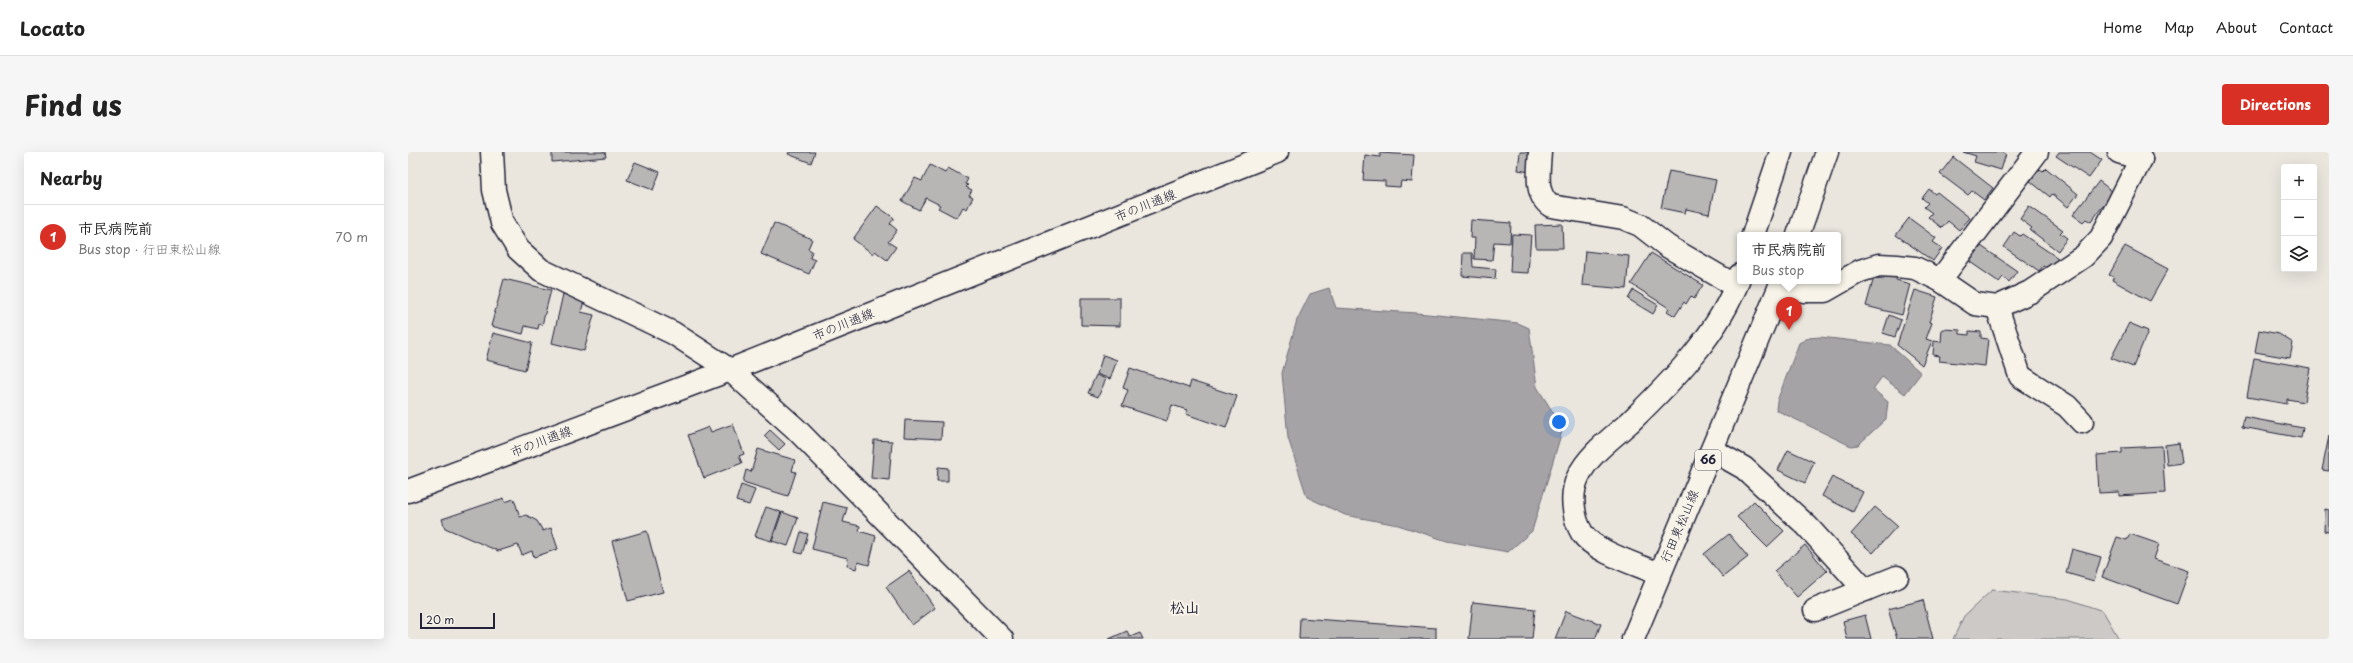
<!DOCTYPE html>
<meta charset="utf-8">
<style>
body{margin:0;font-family:"Playpen Sans","Klee One",sans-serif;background:#f6f6f6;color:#222}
.controls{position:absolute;right:12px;top:12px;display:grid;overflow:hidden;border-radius:4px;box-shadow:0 4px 16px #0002}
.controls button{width:36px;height:36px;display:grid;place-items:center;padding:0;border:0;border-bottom:1px solid #e0e0e0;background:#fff;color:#222;font:20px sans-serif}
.scale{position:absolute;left:12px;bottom:10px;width:75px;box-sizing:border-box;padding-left:4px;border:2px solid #22223b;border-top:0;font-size:11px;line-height:14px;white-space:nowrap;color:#22223b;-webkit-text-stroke:3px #f7f3e8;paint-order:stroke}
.you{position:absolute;left:1151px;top:270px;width:14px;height:14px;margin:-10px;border:3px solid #fff;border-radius:50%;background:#1a73e8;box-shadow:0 0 0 6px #1a73e833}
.badge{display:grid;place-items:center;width:26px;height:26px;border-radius:50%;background:#d93025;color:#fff;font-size:13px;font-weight:700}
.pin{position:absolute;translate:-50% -33px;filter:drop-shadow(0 1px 2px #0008)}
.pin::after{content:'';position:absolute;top:21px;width:14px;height:12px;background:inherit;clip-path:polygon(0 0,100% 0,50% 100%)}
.popup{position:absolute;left:1329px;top:80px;width:104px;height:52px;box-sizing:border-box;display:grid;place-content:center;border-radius:4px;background:#fff;filter:drop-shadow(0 1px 3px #0005);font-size:13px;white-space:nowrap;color:#767676}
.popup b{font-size:15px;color:#222}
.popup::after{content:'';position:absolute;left:50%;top:100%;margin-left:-8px;border:8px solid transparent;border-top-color:#fff}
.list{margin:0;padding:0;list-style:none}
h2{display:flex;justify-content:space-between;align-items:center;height:52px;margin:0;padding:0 16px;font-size:17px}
h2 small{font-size:13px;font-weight:400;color:#767676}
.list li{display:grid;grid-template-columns:26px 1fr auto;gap:12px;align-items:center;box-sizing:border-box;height:64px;padding:0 16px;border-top:1px solid #e0e0e0}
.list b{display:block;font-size:15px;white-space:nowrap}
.list p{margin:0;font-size:13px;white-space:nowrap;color:#767676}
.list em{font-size:13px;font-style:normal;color:#767676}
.icon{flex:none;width:22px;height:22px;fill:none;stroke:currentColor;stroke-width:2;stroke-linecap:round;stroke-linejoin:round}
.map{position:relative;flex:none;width:1921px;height:487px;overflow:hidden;border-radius:4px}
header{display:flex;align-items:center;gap:24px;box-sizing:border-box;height:56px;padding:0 20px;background:#fff;border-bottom:1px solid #e0e0e0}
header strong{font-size:19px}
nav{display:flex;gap:22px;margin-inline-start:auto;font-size:14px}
.intro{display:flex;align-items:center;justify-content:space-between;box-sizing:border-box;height:96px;padding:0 24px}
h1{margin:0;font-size:28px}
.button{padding:10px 18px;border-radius:4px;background:#d93025;color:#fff;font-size:14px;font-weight:700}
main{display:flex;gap:24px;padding:0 24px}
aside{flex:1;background:#fff;border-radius:4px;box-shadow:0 4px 16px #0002}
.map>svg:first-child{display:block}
.green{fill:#cdc9c6;stroke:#787680}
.water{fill:#a6a3a6;stroke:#716f7b}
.building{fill:#b8b6b5;stroke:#22223b}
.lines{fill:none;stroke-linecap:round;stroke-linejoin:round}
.street-casing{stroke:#22223b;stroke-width:25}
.secondary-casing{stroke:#22223b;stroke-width:25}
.primary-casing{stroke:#22223b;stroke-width:25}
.street{stroke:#f7f3e8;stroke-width:22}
.secondary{stroke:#f7f3e8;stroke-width:22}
.primary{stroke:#f7f3e8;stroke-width:22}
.labels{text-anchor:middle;stroke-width:4;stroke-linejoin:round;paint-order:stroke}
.shield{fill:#f7f3e8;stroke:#62616f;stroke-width:1}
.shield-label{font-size:12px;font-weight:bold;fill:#22223b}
.street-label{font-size:13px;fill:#22223b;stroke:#f7f3e8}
.quarter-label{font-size:15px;font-weight:bold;fill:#22223b;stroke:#f7f3e8}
</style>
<header>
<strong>Locato</strong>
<nav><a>Home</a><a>Map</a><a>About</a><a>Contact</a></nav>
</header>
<div class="intro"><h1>Find us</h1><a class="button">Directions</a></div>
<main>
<aside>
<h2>Nearby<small></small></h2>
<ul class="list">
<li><span class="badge">1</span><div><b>市民病院前</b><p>Bus stop · 行田東松山線</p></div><em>70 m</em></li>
</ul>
</aside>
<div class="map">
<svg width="1921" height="487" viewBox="0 0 1921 487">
<rect width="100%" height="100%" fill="#eae6de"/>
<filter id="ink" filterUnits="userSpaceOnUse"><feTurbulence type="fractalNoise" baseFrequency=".025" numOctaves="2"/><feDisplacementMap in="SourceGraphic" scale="8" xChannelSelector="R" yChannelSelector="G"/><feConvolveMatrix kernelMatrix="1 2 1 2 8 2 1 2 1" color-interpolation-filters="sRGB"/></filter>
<g filter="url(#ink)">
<path class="green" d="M 1584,438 L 1660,447 L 1695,459 L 1711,487 L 1545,487 L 1556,464 Z"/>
<g class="water">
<path d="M 921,136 L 928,156 L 1009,161 L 1110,171 L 1121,176 L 1129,235 L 1155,276 L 1124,379 L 1100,400 L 1039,389 L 990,373 L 937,363 L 899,345 L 880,286 L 874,221 L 889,168 L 902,142 Z"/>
<path d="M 1412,185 L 1482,193 L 1513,221 L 1497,242 L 1474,225 L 1465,237 L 1480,250 L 1478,267 L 1450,293 L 1443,294 L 1368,258 L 1369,249 L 1391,191 L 1400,186 Z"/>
</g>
<g class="building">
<path d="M 144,0 L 197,0 L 198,5 L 144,10 Z"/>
<path d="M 381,0 L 407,0 L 403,11 L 380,2 Z"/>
<path d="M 1112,0 L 1124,0 L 1122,20 L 1110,18 Z"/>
<path d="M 1555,0 L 1594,0 L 1598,2 L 1593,18 L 1566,10 L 1568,4 Z"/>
<path d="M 1651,0 L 1682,0 L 1694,8 L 1681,26 L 1648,4 Z"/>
<path d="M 972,1 L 1006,3 L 1004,30 L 993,29 L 992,35 L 977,34 L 977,29 L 955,28 L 957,3 L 972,5 Z"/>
<path d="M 1545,5 L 1585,36 L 1576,48 L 1564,39 L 1560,43 L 1532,22 Z"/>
<path d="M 227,10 L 252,20 L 245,38 L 219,28 Z"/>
<path d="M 522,13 L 537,21 L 540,16 L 560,27 L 557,32 L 560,33 L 558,35 L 564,38 L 561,43 L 565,45 L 559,57 L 555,55 L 549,66 L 530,56 L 532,53 L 518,46 L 511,58 L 494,49 L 507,26 L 514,29 Z"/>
<path d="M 1638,16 L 1670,42 L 1660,55 L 1644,42 L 1642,45 L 1622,29 L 1632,17 L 1635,19 Z"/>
<path d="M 1261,19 L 1308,28 L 1301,62 L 1278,57 L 1277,61 L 1253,56 Z"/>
<path d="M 1691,29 L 1705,40 L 1683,70 L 1678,67 L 1675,70 L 1665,63 Z"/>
<path d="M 1521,37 L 1527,42 L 1529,40 L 1562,66 L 1551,78 L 1540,69 L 1534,76 L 1520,65 L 1524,61 L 1516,55 L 1520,51 L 1514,46 Z"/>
<path d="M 469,54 L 486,66 L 482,72 L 489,78 L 480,90 L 488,95 L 479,108 L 467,99 L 465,102 L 445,87 Z"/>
<path d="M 1621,54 L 1655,78 L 1652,81 L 1659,86 L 1650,99 L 1622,78 L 1624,76 L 1612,67 Z"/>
<path d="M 1501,66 L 1528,86 L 1525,90 L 1534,96 L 1525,109 L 1488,83 Z"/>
<path d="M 1063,68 L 1103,71 L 1102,91 L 1086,90 L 1084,108 L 1066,107 L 1067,86 L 1062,86 Z"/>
<path d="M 366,71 L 404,87 L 400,97 L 404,99 L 402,106 L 407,108 L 401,122 L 353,102 Z"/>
<path d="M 1154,72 L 1155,96 L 1128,96 L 1127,73 Z"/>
<path d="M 1606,80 L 1612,84 L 1614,82 L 1650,106 L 1642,118 L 1635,114 L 1631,119 L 1596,95 Z"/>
<path d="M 1104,82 L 1123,83 L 1120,121 L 1102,120 Z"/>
<path d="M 1573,94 L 1609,119 L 1601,130 L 1595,125 L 1591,130 L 1562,110 Z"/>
<path d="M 1717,94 L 1760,117 L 1742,149 L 1704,128 L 1706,125 L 1701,123 Z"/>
<path d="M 1177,99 L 1221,104 L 1218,137 L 1174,133 Z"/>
<path d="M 1055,101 L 1064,101 L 1065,115 L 1088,117 L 1087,127 L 1054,124 Z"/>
<path d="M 1243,101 L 1295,133 L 1286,147 L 1283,144 L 1278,152 L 1276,150 L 1267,164 L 1259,159 L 1261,156 L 1223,132 Z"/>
<path d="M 1476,122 L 1489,125 L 1488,128 L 1502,132 L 1494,163 L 1458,154 L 1466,125 L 1475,128 Z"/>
<path d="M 96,127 L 143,138 L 134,173 L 131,172 L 130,177 L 117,174 L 115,182 L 83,174 Z"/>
<path d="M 1225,138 L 1250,153 L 1245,162 L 1220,147 Z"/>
<path d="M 1507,138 L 1529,145 L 1521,170 L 1524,171 L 1518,187 L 1524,189 L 1514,213 L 1489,193 Z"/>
<path d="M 155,142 L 176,149 L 173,160 L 186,163 L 176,199 L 144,191 Z"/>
<path d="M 673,146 L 712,146 L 712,174 L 673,173 Z"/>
<path d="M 1481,163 L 1493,168 L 1487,185 L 1475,181 Z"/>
<path d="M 1721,171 L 1740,179 L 1725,215 L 1703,206 Z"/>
<path d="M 1534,177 L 1552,178 L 1552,182 L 1561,183 L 1561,179 L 1573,180 L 1573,186 L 1580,187 L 1577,214 L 1531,209 L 1532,204 L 1525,203 L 1526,189 L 1533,190 Z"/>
<path d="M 1851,178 L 1871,182 L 1885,191 L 1882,206 L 1847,200 Z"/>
<path d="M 85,181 L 124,191 L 117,218 L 78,208 Z"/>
<path d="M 695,203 L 709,208 L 702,227 L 689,222 Z"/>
<path d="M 1846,206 L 1902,216 L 1896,250 L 1879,247 L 1879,252 L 1839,245 Z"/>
<path d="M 722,216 L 781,236 L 783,229 L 829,244 L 818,276 L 778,262 L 779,258 L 764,253 L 759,269 L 714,254 L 720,238 L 715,236 Z"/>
<path d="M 688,223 L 698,227 L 690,245 L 680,241 Z"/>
<path d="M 1836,265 L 1895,276 L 1893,286 L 1834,275 Z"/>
<path d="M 497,268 L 534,270 L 533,287 L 496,285 Z"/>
<path d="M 325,272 L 336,302 L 331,304 L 334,311 L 296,326 L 280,283 L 301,275 L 303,280 Z"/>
<path d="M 362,278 L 377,292 L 371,298 L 356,284 Z"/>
<path d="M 1921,284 L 1921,319 L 1914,318 Z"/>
<path d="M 466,288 L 484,289 L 481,328 L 463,326 Z"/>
<path d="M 1771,291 L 1774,311 L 1759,313 L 1757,293 Z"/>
<path d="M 1754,294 L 1757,341 L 1711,344 L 1711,340 L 1691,341 L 1689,303 L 1714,301 L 1714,296 Z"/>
<path d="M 350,297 L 387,308 L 384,319 L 388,320 L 380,344 L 335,330 L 338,318 L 343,320 Z"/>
<path d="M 1380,298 L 1406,310 L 1397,331 L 1370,318 Z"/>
<path d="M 530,315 L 540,316 L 540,329 L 529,329 Z"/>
<path d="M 1424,325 L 1455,340 L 1445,360 L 1414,344 Z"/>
<path d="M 333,333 L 347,338 L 341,353 L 328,349 Z"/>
<path d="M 96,346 L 97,350 L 106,347 L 112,365 L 118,363 L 129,369 L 135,379 L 143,376 L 150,397 L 126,405 L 124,399 L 114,403 L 110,393 L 90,399 L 37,376 L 34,367 Z"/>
<path d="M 1346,349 L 1376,379 L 1359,395 L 1329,365 Z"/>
<path d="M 415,350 L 439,356 L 435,370 L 452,374 L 451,379 L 468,384 L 461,413 L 450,410 L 448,417 L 439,414 L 440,406 L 404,397 Z"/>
<path d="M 358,355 L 373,360 L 363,389 L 347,384 Z"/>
<path d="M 1467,355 L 1489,374 L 1465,401 L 1443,382 Z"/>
<path d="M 1917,357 L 1921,358 L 1921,380 L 1916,379 Z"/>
<path d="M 374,360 L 390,366 L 380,394 L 364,389 Z"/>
<path d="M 239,379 L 255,440 L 220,449 L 204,389 Z"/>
<path d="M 393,380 L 400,382 L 394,402 L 387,400 Z"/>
<path d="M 1321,382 L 1340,405 L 1315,425 L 1296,402 Z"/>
<path d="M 1722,382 L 1751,392 L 1746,407 L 1781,419 L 1769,452 L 1694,425 L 1709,385 L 1719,388 Z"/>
<path d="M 1397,393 L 1419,419 L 1389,445 L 1366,419 Z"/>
<path d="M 1664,397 L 1693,405 L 1686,429 L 1658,421 Z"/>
<path d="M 501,419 L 527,456 L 504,473 L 478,435 Z"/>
<path d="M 1515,448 L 1525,487 L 1489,487 L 1480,457 Z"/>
<path d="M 1065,450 L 1127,457 L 1124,487 L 1061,487 Z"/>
<path d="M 1158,459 L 1193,472 L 1187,487 L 1147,487 Z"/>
<path d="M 1457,463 L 1463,487 L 1439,487 L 1435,469 Z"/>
<path d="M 892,466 L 1028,476 L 1028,487 L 891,487 Z"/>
<path d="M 719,479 L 722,485 L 732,481 L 735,487 L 701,487 Z"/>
</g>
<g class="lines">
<g class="street-casing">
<g id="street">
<path d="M 84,0 L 86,38 L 94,71 L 110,97 L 133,118 L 265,181 L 322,218 L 387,276 L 594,487"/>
<path d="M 1132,0 C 1131,18 1126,43 1143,54 L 1215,66 L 1232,73 L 1259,94 L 1328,134"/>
<path d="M 1711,0 L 1733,7"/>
<path d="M 1532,128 L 1629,0"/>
<path d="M 1373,132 L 1396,139 L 1417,139 L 1452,119 L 1471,113 L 1489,114 L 1507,116 L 1532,128 L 1567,152 L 1589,155 L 1622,140 L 1676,104 L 1693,86 L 1733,7"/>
<path d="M 1589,155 L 1612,224 L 1659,254 L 1674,270"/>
<path d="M 1304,298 L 1336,316 L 1399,374 L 1457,438"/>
<path d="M 1407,458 L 1489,425"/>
</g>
</g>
<g class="secondary-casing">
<g id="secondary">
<path d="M 1345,83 L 1373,0"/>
<path d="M 0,339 L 322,218 L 869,0"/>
<path d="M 1251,422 C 1231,413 1186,400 1174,381 C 1165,366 1162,342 1170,325 C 1180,303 1204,286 1222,270 C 1264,229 1313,180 1332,123"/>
</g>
</g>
<g class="primary-casing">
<g id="primary">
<path d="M 1390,83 L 1419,0"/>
<path d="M 1225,487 L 1374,129"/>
</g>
</g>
<use href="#street" class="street"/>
<use href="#secondary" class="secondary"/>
<use href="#primary" class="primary"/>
</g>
</g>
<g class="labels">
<rect class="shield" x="1287" y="298" width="26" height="20" rx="3"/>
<g class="shield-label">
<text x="1300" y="312">66</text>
</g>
<g class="street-label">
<text transform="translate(737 53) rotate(-22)" y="5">市の川通線</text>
<text transform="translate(435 172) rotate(-22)" y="5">市の川通線</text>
<text transform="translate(133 289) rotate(-21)" y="5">市の川通線</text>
<text transform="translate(1271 374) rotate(-67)" y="5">行田東松山線</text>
</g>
<g class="quarter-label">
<text x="777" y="461">松山</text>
</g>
</g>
</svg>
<div class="controls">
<button>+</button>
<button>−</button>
<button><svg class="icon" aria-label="layers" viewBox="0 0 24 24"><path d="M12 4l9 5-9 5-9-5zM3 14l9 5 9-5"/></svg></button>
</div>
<div class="scale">20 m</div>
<div class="you"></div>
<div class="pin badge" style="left:1381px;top:178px">1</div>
<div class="popup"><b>市民病院前</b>Bus stop</div>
</div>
</main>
